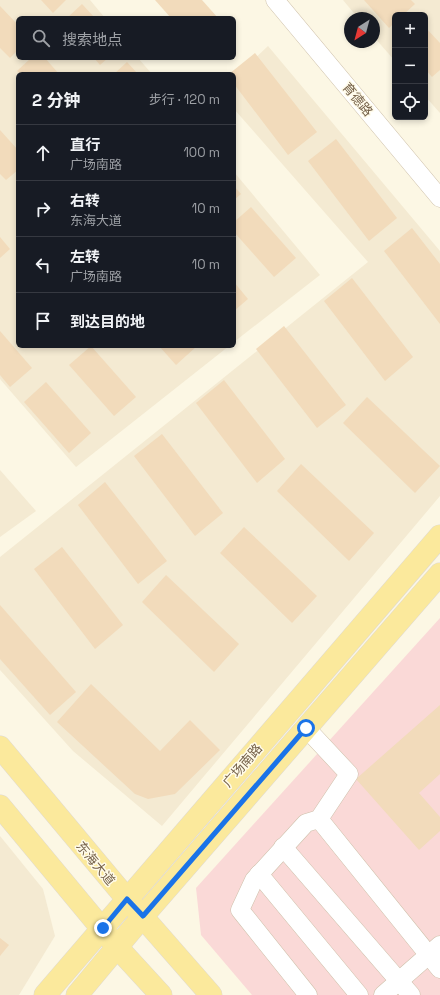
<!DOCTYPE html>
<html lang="zh">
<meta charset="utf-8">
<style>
body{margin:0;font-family:"Space Grotesk","Noto Sans SC",sans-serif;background:#242831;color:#f1f3f6}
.controls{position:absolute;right:12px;top:12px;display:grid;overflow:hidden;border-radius:6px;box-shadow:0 2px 6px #0003}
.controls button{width:36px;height:36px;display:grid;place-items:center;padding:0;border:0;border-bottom:1px solid #363941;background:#171b24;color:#f1f3f6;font:20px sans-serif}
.compass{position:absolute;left:344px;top:12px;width:36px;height:36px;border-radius:50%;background:#171b24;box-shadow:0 2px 6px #0003;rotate:216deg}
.stop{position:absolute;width:12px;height:12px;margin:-9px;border:3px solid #1a73e8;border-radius:50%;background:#fff}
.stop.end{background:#1a73e8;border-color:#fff;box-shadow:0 1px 4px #0008}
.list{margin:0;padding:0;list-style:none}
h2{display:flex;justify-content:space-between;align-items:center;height:52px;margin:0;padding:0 16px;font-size:17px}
h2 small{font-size:13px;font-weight:400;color:#9ea1a6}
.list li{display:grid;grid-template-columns:26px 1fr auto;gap:12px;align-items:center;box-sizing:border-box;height:56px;padding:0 16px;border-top:1px solid #363941}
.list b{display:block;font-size:15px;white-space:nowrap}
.list p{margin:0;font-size:13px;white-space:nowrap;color:#9ea1a6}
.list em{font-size:13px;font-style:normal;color:#9ea1a6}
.icon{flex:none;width:22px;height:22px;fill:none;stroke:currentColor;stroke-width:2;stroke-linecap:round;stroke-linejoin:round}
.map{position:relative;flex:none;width:440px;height:995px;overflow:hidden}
.search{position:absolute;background:#171b24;box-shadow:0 2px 6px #0003;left:16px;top:16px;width:220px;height:44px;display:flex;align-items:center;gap:10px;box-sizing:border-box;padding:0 14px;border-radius:6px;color:#9ea1a6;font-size:15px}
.panel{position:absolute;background:#171b24;box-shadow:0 2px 6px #0003;left:16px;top:72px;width:220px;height:276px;border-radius:6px}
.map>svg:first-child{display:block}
.residential{fill:#f4ead2}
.medical{fill:#fad9d7}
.building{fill:#f2dbbb}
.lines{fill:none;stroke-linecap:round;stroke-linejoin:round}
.minor-casing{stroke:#cec0aa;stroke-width:19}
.major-casing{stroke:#ded9d3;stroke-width:23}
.minor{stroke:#fff;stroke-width:18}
.major{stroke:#fbe99c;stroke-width:22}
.route{stroke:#1a73e8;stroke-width:5}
.labels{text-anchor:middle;stroke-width:3;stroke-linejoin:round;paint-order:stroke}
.street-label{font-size:13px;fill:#756149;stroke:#fffbea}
</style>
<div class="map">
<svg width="440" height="995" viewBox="0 0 440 995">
<rect width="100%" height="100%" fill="#fcf7e4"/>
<g class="residential">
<path d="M 0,0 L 90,0 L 105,18 L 18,18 L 18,58 L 138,58 L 152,74 L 18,74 L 18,346 L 229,346 L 76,467 L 0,379 Z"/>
<path d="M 343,0 L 440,0 L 440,113 L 425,96 L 425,15 L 395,15 L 395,61 L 374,37 L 374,18 L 358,18 Z"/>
<path d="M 268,46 L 440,251 L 440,496 L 162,826 L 73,751 L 0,670 L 0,557 L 368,262 L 234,109 L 234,78 Z"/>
<path d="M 234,172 L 320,275 L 234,342 Z"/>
<path d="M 0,470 L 36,511 L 0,537 Z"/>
<path d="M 0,836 L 43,889 L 55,936 L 19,995 L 0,995 Z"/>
</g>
<path class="medical" d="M 440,618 L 440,995 L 252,995 L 201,935 L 196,888 Z"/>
<g class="building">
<path d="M 41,0 L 66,0 L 53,13 Z"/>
<path d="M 155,0 L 202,0 L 218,18 L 171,18 Z"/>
<path d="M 364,0 L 411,0 L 415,4 L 403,15 L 395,15 L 395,22 L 389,28 Z"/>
<path d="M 82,4 L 95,18 L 67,18 Z"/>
<path d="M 0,6 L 18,25 L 18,50 L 10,58 L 0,48 Z"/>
<path d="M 425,27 L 440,43 L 440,70 L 432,77 L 425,69 Z"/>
<path d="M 255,53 L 317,132 L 288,155 L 234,84 L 234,74 L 229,74 Z"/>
<path d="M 31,58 L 45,58 L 59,74 L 20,74 L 17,71 Z"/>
<path d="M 94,58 L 108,58 L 100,65 Z"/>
<path d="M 127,62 L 138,74 L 114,74 Z"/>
<path d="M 0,130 L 18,150 L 18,170 L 6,180 L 0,174 Z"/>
<path d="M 336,139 L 397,218 L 369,241 L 308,161 Z"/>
<path d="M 234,186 L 241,194 L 234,200 Z"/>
<path d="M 251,207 L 296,258 L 274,277 L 234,232 L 234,222 Z"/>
<path d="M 412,228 L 440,264 L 440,324 L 384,251 Z"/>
<path d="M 0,237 L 10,249 L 0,258 Z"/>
<path d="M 352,278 L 413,357 L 385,381 L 324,301 Z"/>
<path d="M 234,282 L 248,299 L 234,311 Z"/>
<path d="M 284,326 L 346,405 L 317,428 L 256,349 Z"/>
<path d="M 0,331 L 32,368 L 10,387 L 0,375 Z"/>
<path d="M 91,346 L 136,397 L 114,416 L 69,365 Z"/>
<path d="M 159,346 L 197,346 L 176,365 Z"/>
<path d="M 224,380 L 285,459 L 257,483 L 196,403 Z"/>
<path d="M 46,382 L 91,433 L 69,453 L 24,402 Z"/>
<path d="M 367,397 L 440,466 L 415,493 L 343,423 Z"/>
<path d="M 162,434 L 223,513 L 195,536 L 134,456 Z"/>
<path d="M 301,464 L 374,533 L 349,561 L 277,491 Z"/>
<path d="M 105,482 L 167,561 L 138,584 L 78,505 Z"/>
<path d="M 244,527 L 317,596 L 292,623 L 220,553 Z"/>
<path d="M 62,547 L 123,625 L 95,649 L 34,569 Z"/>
<path d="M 166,575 L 239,644 L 214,672 L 142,602 Z"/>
<path d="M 0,605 L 76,692 L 50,715 L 0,659 Z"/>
<path d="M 91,684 L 160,751 L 190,720 L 220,750 L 175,794 L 148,799 L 135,794 L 57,722 Z"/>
<path d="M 440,705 L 440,774 L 419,793 L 440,817 L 440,831 L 419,850 L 356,779 Z"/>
<path d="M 0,938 L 9,945 L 0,956 Z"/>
</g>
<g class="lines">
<g class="minor-casing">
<g id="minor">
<path d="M 275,0 L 440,198"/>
<path d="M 306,728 L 349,774 L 319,819 L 306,823 L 254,880 L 240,910 L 308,995"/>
<path d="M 319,819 L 440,969"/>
<path d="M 283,847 L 411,995"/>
<path d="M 259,874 L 359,995"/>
<path d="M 383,995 L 440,945"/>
</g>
</g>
<g class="major-casing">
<g id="major">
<path d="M 0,747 L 127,899 L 211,995"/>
<path d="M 0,806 L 117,947 L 161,995"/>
<path d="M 45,995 L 440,536"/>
<path d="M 77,995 L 143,916 L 440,574"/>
</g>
</g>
<use href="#minor" class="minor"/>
<use href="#major" class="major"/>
</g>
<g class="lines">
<path class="route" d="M 103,928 L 127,899 L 143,916 L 306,728"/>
</g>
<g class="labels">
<g class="street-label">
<text transform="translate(358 99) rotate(50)" y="5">育德路</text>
<text transform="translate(242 765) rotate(-49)" y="5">广场南路</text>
<text transform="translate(96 863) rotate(50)" y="5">东海大道</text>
</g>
</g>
</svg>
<div class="controls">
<button>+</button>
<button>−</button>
<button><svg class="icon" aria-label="locate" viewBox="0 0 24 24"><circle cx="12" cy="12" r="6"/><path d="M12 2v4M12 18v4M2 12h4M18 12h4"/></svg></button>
</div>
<svg class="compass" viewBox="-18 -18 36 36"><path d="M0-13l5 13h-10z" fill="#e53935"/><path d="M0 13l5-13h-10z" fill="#9ea1a6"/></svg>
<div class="stop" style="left:306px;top:728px"></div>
<div class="stop end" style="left:103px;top:928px"></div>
<div class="search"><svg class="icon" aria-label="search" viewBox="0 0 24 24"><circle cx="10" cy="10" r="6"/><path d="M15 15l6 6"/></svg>搜索地点</div>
<section class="panel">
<h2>2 分钟<small>步行 · 120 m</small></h2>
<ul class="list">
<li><svg class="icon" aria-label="ahead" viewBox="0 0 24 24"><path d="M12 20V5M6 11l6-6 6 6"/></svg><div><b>直行</b><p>广场南路</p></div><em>100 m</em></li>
<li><svg class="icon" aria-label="right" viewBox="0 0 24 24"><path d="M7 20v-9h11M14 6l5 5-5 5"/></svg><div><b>右转</b><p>东海大道</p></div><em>10 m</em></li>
<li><svg class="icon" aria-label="left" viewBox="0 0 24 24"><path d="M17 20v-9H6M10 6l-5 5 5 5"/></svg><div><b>左转</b><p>广场南路</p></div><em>10 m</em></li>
<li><svg class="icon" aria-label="arrive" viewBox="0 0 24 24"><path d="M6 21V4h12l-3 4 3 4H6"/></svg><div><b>到达目的地</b></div></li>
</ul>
</section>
</div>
